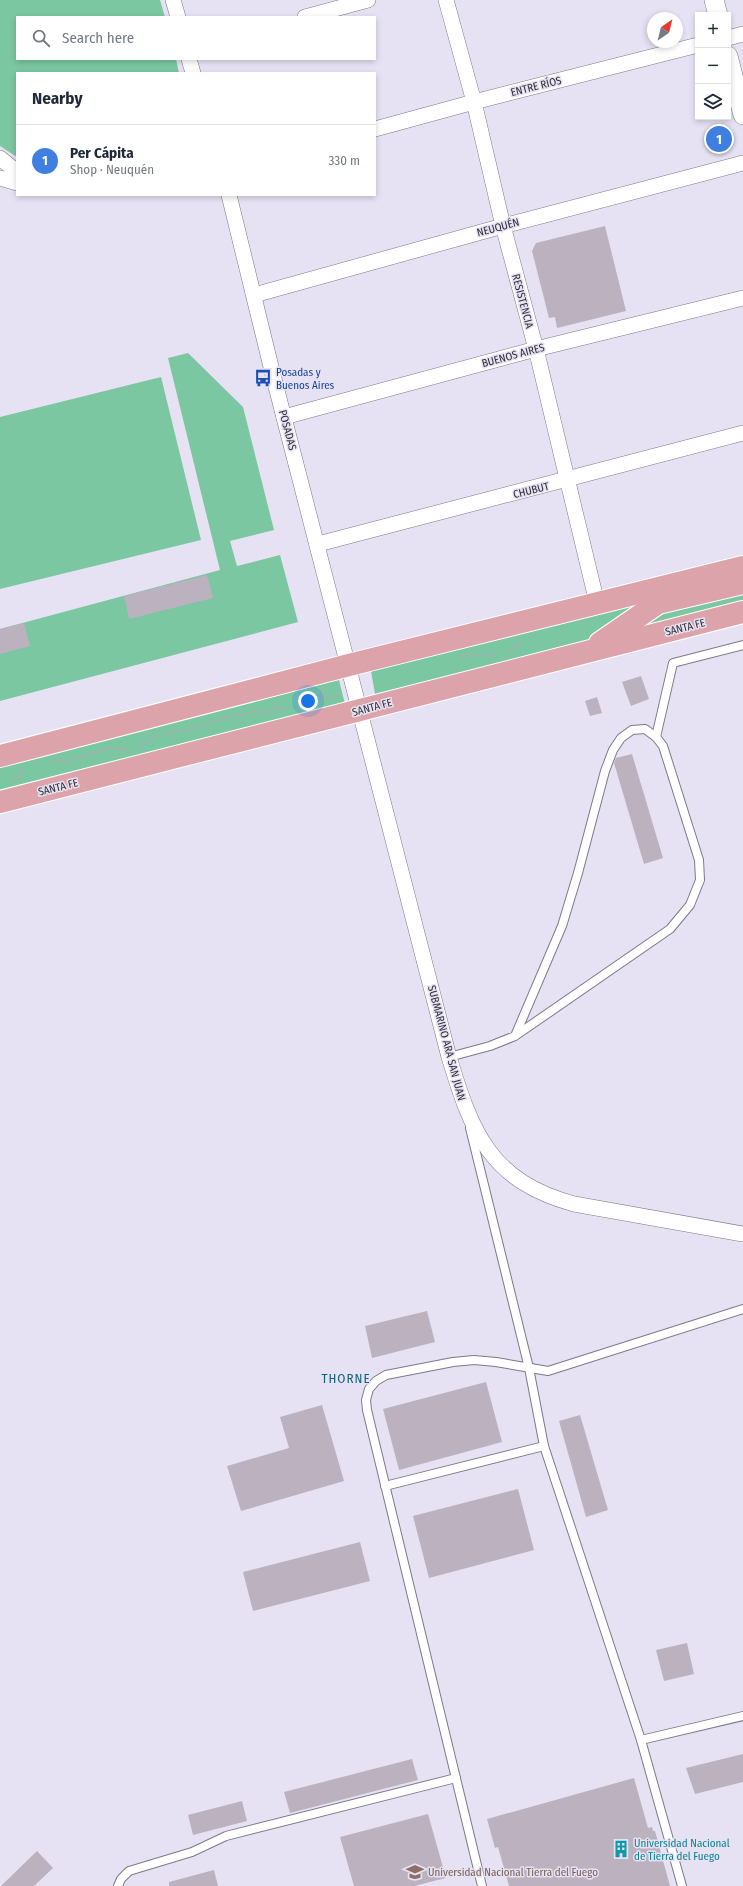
<!DOCTYPE html>
<meta charset="utf-8">
<style>
body{margin:0;font-family:"Fira Sans Condensed",sans-serif;background:#f2f2f3;color:#1f2937}
.controls{position:absolute;right:12px;top:12px;display:grid;overflow:hidden;border-radius:0px;box-shadow:0 2px 6px #0003}
.controls button{width:36px;height:36px;display:grid;place-items:center;padding:0;border:0;border-bottom:1px solid #e0e1e3;background:#fff;color:#1f2937;font:20px sans-serif}
.compass{position:absolute;left:647px;top:12px;width:36px;height:36px;border-radius:50%;background:#fff;box-shadow:0 2px 6px #0003;rotate:35deg}
.you{position:absolute;left:308px;top:701px;width:14px;height:14px;margin:-10px;border:3px solid #fff;border-radius:50%;background:#1a73e8;box-shadow:0 0 0 6px #1a73e833}
.badge{display:grid;place-items:center;width:26px;height:26px;border-radius:50%;background:#26647a;color:#fff;font-size:13px;font-weight:700}
.pin{position:absolute;translate:-50% -50%;border:2px solid #fff;box-shadow:0 1px 4px #0006}
.list{margin:0;padding:0;list-style:none}
h2{display:flex;justify-content:space-between;align-items:center;height:52px;margin:0;padding:0 16px;font-size:17px}
h2 small{font-size:13px;font-weight:400;color:#747a83}
.list li{display:grid;grid-template-columns:26px 1fr auto;gap:12px;align-items:center;box-sizing:border-box;height:72px;padding:0 16px;border-top:1px solid #e0e1e3}
.list b{display:block;font-size:15px;white-space:nowrap}
.list p{margin:0;font-size:13px;white-space:nowrap;color:#747a83}
.list em{font-size:13px;font-style:normal;color:#747a83}
.icon{flex:none;width:22px;height:22px;fill:none;stroke:currentColor;stroke-width:2;stroke-linecap:round;stroke-linejoin:round}
.map{position:relative;flex:none;width:743px;height:1886px;overflow:hidden}
.search{position:absolute;background:#fff;box-shadow:0 2px 6px #0003;left:16px;top:16px;width:360px;height:44px;display:flex;align-items:center;gap:10px;box-sizing:border-box;padding:0 14px;border-radius:0px;color:#747a83;font-size:15px}
.panel{position:absolute;background:#fff;box-shadow:0 2px 6px #0003;left:16px;top:72px;width:360px;height:124px;border-radius:0px}
.map>svg:first-child{display:block}
.green{fill:#7bc7a2}
.building{fill:#bcb1bf}
.lines{fill:none;stroke-linecap:round;stroke-linejoin:round}
.service-casing{stroke:#7d7989;stroke-width:10}
.minor-casing{stroke:#7d7989;stroke-width:16}
.tertiary-casing{stroke:#7d7989;stroke-width:20}
.primary-casing{stroke:#fff;stroke-width:24}
.path{stroke:#adaab8;stroke-width:2.5;stroke-dasharray:2 2;stroke-linecap:butt}
.service{stroke:#fff;stroke-width:8}
.minor{stroke:#fff;stroke-width:15}
.tertiary{stroke:#fff;stroke-width:19}
.primary{stroke:#dca4aa;stroke-width:22}
.labels{text-anchor:middle;stroke-width:3;stroke-linejoin:round;paint-order:stroke}
.street-label{font-size:11px;fill:#312f36;stroke:#e6e2f4}
.transit-label{font-size:11px;fill:#164399;stroke:#e6e2f4;text-anchor:start}
.culture-label{font-size:11px;fill:#0d838f;stroke:#e6e2f4;text-anchor:start}
.education-label{font-size:11px;fill:#785e54;stroke:#e6e2f4;text-anchor:start}
.quarter-label{font-size:13px;letter-spacing:1px;fill:#156179;stroke:#e6e2f4}
</style>
<div class="map">
<svg width="743" height="1886" viewBox="0 0 743 1886">
<rect width="100%" height="100%" fill="#e6e2f4"/>
<g class="green">
<path d="M 0,0 L 160,0 L 165,17 L 17,17 L 17,59 L 176,59 L 179,73 L 17,73 L 17,157 L 0,146 Z"/>
<path d="M 188,353 L 243,407 L 274,530 L 230,541 L 237,566 L 280,555 L 298,622 L 0,701 L 0,629 L 220,570 L 168,358 Z"/>
<path d="M 161,377 L 201,540 L 0,589 L 0,417 Z"/>
<path d="M 743,589 L 743,603 L 625,632 L 657,610 Z"/>
<path d="M 638,603 L 590,641 L 375,694 L 371,671 Z"/>
<path d="M 339,680 L 345,704 L 0,792 L 0,766 Z"/>
</g>
<g class="building">
<path d="M 605,226 L 626,311 L 557,328 L 555,317 L 549,318 L 532,251 L 536,243 Z"/>
<path d="M 207,575 L 213,598 L 129,619 L 124,596 Z"/>
<path d="M 24,623 L 30,646 L 0,654 L 0,629 Z"/>
<path d="M 641,676 L 649,699 L 631,706 L 622,682 Z"/>
<path d="M 597,697 L 602,713 L 590,716 L 585,701 Z"/>
<path d="M 632,754 L 663,858 L 644,864 L 614,763 L 616,758 Z"/>
<path d="M 427,1311 L 435,1342 L 372,1358 L 365,1326 Z"/>
<path d="M 486,1382 L 502,1442 L 399,1470 L 383,1409 Z"/>
<path d="M 322,1405 L 344,1481 L 241,1511 L 227,1466 L 289,1448 L 280,1417 Z"/>
<path d="M 580,1415 L 608,1510 L 586,1517 L 559,1421 Z"/>
<path d="M 518,1489 L 534,1550 L 429,1578 L 413,1516 Z"/>
<path d="M 360,1542 L 370,1581 L 253,1611 L 243,1572 Z"/>
<path d="M 687,1643 L 694,1674 L 664,1681 L 656,1650 Z"/>
<path d="M 743,1754 L 743,1782 L 695,1794 L 686,1768 Z"/>
<path d="M 412,1759 L 418,1780 L 290,1813 L 284,1792 Z"/>
<path d="M 634,1778 L 648,1828 L 652,1827 L 653,1831 L 655,1831 L 670,1886 L 509,1886 L 498,1847 L 495,1848 L 487,1819 Z"/>
<path d="M 242,1801 L 247,1821 L 193,1835 L 188,1815 Z"/>
<path d="M 428,1814 L 446,1878 L 414,1886 L 354,1886 L 340,1837 Z"/>
<path d="M 37,1851 L 53,1868 L 34,1886 L 1,1886 Z"/>
<path d="M 214,1870 L 218,1886 L 169,1886 L 169,1882 Z"/>
</g>
<g class="lines">
<g class="service-casing">
<g id="service">
<path d="M 656,737 L 673,663 L 743,645"/>
<path d="M 449,1057 L 490,1046 L 515,1036 L 670,929 L 690,905 L 700,880 L 699,860 L 663,746 L 656,737 L 645,729 L 632,730 L 621,738 L 613,750 L 605,771 L 578,873 L 562,926 L 515,1036"/>
<path d="M 470,1128 L 529,1368 L 544,1446 L 641,1740 L 682,1886"/>
<path d="M 385,1486 L 544,1446"/>
<path d="M 641,1740 L 743,1716"/>
<path d="M 118,1886 L 121,1879 L 129,1871 L 192,1852 L 226,1836 L 456,1778"/>
<path d="M 482,1886 L 367,1410 L 366,1400 L 369,1389 L 376,1381 L 386,1375 L 453,1362 L 474,1360 L 496,1362 L 548,1371 L 743,1309"/>
</g>
</g>
<g class="minor-casing">
<g id="minor">
<path d="M 173,0 L 178,17"/>
<path d="M 446,0 L 474,102 L 503,226 L 536,349 L 597,603"/>
<path d="M 305,17 L 368,0"/>
<path d="M 728,38 L 743,34"/>
<path d="M 189,59 L 193,73"/>
<path d="M 375,129 L 474,102 L 698,45"/>
<path d="M 0,158 L 17,172"/>
<path d="M 0,178 L 17,183"/>
<path d="M 229,195 L 273,375 L 449,1057 C 472,1133 490,1181 574,1204 L 743,1234"/>
<path d="M 254,295 L 503,226 L 743,163"/>
<path d="M 284,417 L 536,349 L 743,298"/>
<path d="M 318,544 L 743,433"/>
</g>
</g>
<g class="tertiary-casing">
<g id="tertiary">
<path d="M 714,0 L 718,15"/>
<path d="M 728,56 L 743,115"/>
</g>
</g>
<g class="primary-casing">
<g id="primary">
<path d="M 600,643 L 658,603 L 743,583"/>
<path d="M 0,756 L 349,665 L 743,567"/>
<path d="M 0,802 L 743,612"/>
</g>
</g>
<g class="path">
<path d="M 510,652 L 520,642"/>
<path d="M 462,656 L 497,655"/>
<path d="M 321,689 L 323,698"/>
<path d="M 307,703 L 341,694"/>
<path d="M 165,733 L 190,730 L 233,715 L 239,716 L 253,711 L 267,713 L 277,707 L 288,710"/>
<path d="M 139,747 L 158,734"/>
<path d="M 52,761 L 69,761 L 109,748 L 127,750"/>
<path d="M 15,780 L 24,768"/>
</g>
<use href="#service" class="service"/>
<use href="#minor" class="minor"/>
<use href="#tertiary" class="tertiary"/>
<use href="#primary" class="primary"/>
</g>
<defs>
<g id="bus-bare" transform="scale(1.38)"><path d="M-5-6H5V4H4V6H2V4H-2V6H-4V4H-5ZM-3.5-4V0h7V-4ZM-3.5 1.2v1.5H-2V1.2ZM2 1.2v1.5H3.5V1.2Z" fill="#1a4fb4" stroke="#e6e2f4" stroke-width="2.5" paint-order="stroke"/></g>
<g id="building-bare" transform="scale(1.38)"><path d="M-4-6H4V6H1V3H-1V6H-4ZM-2.5-4.3h1.7v1.8h-1.7ZM.8-4.3h1.7v1.8H.8ZM-2.5-1h1.7V.8h-1.7ZM.8-1h1.7V.8H.8Z" fill="#0f9aa8" stroke="#e6e2f4" stroke-width="2.5" paint-order="stroke"/></g>
<g id="university-bare" transform="scale(1.38)"><path d="M0-5L7-2L0 1L-7-2ZM-4 1L0 2.5L4 1V4Q0 6-4 4Z" fill="#8d6e63" stroke="#e6e2f4" stroke-width="2.5" paint-order="stroke"/></g>
</defs>
<g fill-rule="evenodd">
<use href="#bus-bare" x="263" y="378"/>
<use href="#building-bare" x="621" y="1849"/>
<use href="#university-bare" x="415" y="1872"/>
</g>
<g class="labels">
<g class="street-label">
<text transform="translate(536 86) rotate(-14)" y="4">ENTRE RÍOS</text>
<text transform="translate(498 227) rotate(-15)" y="4">NEUQUÉN</text>
<text transform="translate(523 301) rotate(75)" y="4">RESISTENCIA</text>
<text transform="translate(513 355) rotate(-15)" y="4">BUENOS AIRES</text>
<text transform="translate(288 430) rotate(75)" y="4">POSADAS</text>
<text transform="translate(531 490) rotate(-14)" y="4">CHUBUT</text>
<text transform="translate(685 627) rotate(-14)" y="4">SANTA FE</text>
<text transform="translate(372 707) rotate(-15)" y="4">SANTA FE</text>
<text transform="translate(58 787) rotate(-14)" y="4">SANTA FE</text>
<text transform="translate(447 1043) rotate(75)" y="4">SUBMARINO ARA SAN JUAN</text>
</g>
<g class="transit-label">
<text x="276" y="376">Posadas y<tspan x="276" dy="13">Buenos Aires</tspan></text>
</g>
<g class="culture-label">
<text x="634" y="1847">Universidad Nacional<tspan x="634" dy="13">de Tierra del Fuego</tspan></text>
</g>
<g class="education-label">
<text x="428" y="1876">Universidad Nacional Tierra del Fuego</text>
</g>
<g class="quarter-label">
<text x="346" y="1383">THORNE</text>
</g>
</g>
</svg>
<div class="controls">
<button>+</button>
<button>−</button>
<button><svg class="icon" aria-label="layers" viewBox="0 0 24 24"><path d="M12 4l9 5-9 5-9-5zM3 14l9 5 9-5"/></svg></button>
</div>
<svg class="compass" viewBox="-18 -18 36 36"><path d="M0-13l5 13h-10z" fill="#e53935"/><path d="M0 13l5-13h-10z" fill="#747a83"/></svg>
<div class="you"></div>
<div class="pin badge" style="left:719px;top:139px;background:#3f7fe0">1</div>
<div class="search"><svg class="icon" aria-label="search" viewBox="0 0 24 24"><circle cx="10" cy="10" r="6"/><path d="M15 15l6 6"/></svg>Search here</div>
<section class="panel">
<h2>Nearby<small></small></h2>
<ul class="list">
<li><span class="badge" style="background:#3f7fe0">1</span><div><b>Per Cápita</b><p>Shop · Neuquén</p></div><em>330 m</em></li>
</ul>
</section>
</div>
